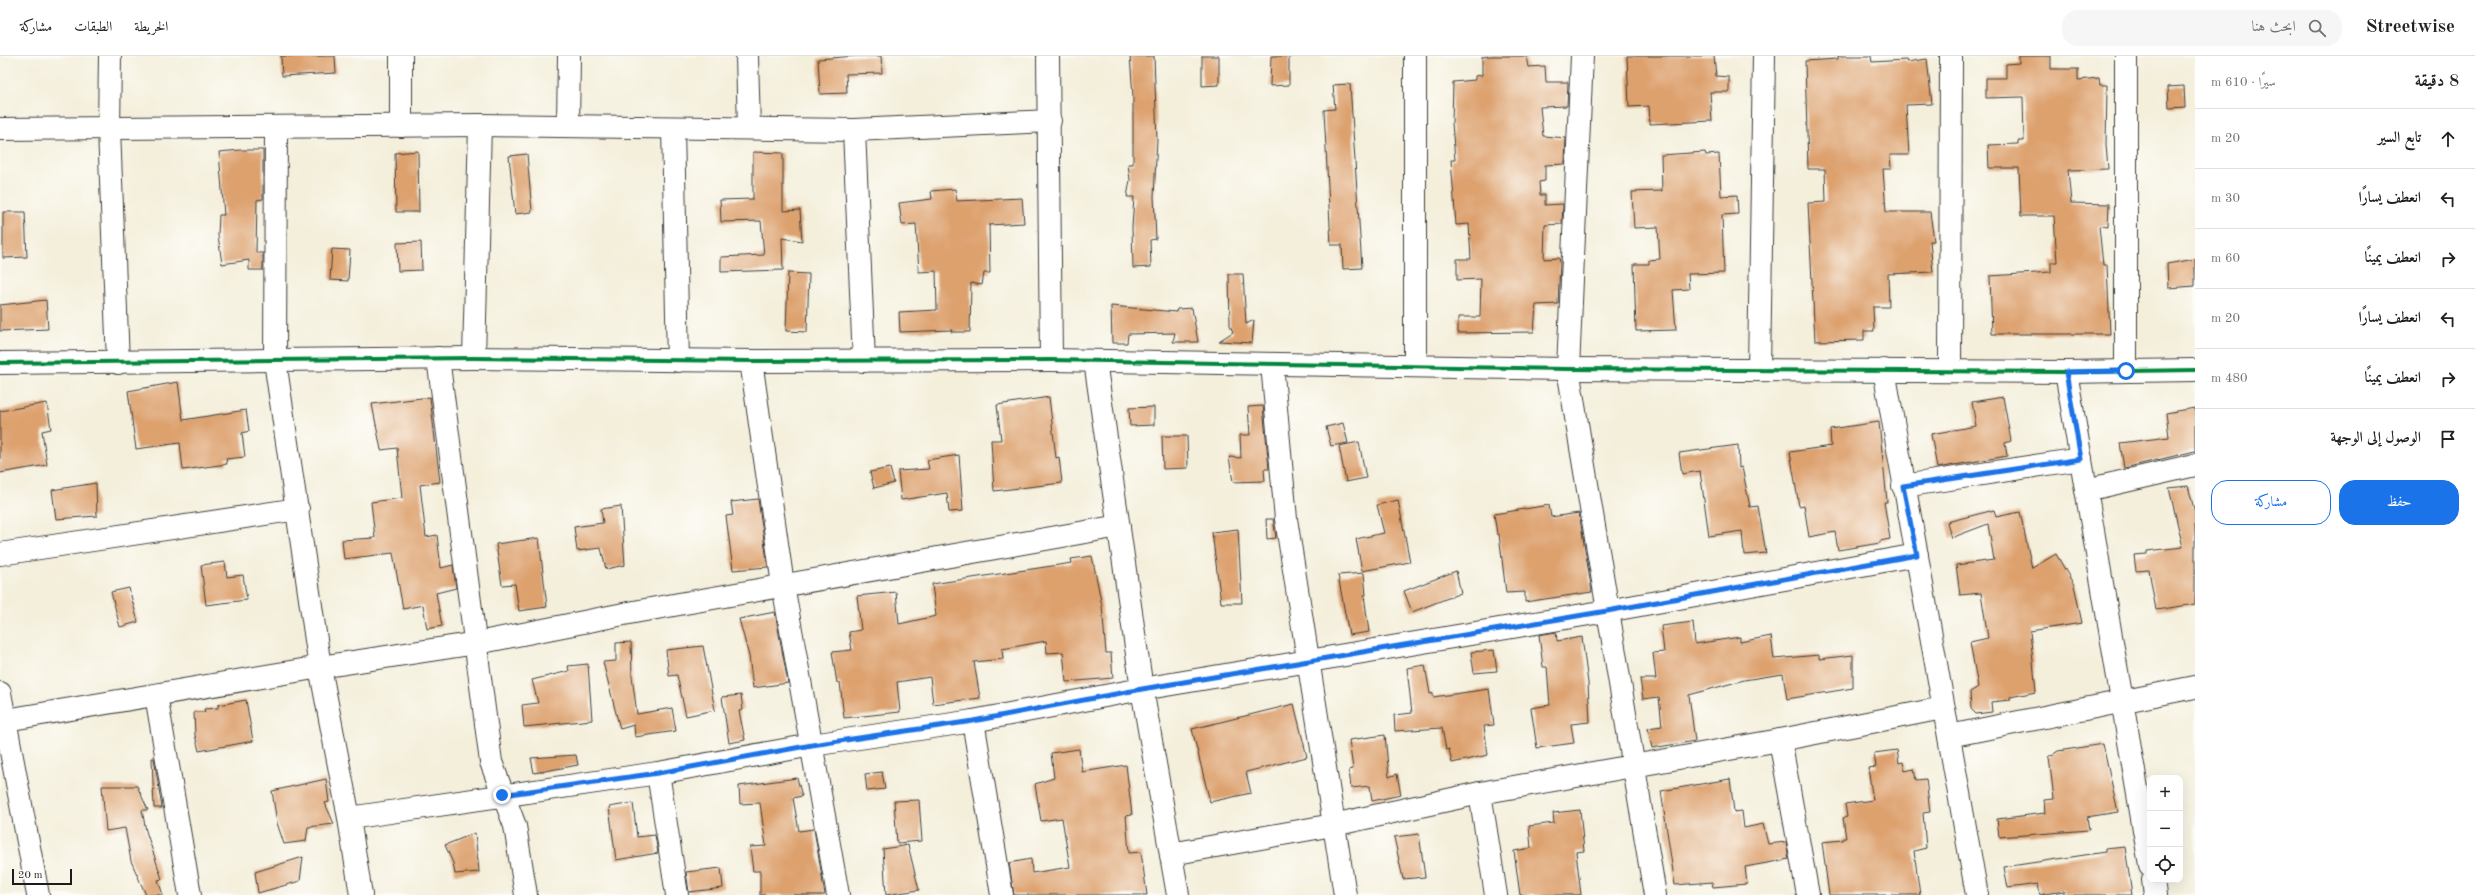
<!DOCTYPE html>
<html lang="ar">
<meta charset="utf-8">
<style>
body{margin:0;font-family:"Old Standard TT",Amiri,serif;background:#f6f6f6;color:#202124;direction:rtl}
.controls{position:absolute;right:12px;bottom:12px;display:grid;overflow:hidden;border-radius:8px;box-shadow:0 4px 16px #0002}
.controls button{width:36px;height:36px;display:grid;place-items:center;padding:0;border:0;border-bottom:1px solid #e0e0e0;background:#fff;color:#202124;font:20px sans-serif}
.scale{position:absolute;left:12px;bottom:10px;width:60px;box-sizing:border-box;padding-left:4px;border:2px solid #1c1c1c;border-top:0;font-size:11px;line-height:14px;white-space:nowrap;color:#1c1c1c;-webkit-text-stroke:3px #fdfcf7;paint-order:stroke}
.stop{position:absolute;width:12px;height:12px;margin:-9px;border:3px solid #1a73e8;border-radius:50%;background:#fff}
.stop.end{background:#1a73e8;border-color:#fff;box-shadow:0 1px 4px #0008}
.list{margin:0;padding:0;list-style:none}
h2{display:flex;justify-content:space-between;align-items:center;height:52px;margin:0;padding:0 16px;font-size:17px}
h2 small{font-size:13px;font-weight:400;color:#757577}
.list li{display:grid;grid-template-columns:26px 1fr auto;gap:12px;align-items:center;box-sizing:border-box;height:60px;padding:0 16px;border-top:1px solid #e0e0e0}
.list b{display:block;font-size:15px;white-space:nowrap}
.list em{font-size:13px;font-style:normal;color:#757577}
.actions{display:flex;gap:8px;padding:12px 16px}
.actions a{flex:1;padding:9px 0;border:1px solid #1a73e8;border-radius:16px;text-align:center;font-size:14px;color:#1a73e8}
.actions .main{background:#1a73e8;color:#fff}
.icon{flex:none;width:22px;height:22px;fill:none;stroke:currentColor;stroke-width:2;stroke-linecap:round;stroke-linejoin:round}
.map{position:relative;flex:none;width:2195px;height:839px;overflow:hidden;direction:ltr}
header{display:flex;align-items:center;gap:24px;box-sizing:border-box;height:56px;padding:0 20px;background:#fff;border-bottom:1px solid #e0e0e0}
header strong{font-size:19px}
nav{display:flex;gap:22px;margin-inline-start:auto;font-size:14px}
.search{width:280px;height:36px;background:#f6f6f6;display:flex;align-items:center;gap:10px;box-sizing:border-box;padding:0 14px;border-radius:16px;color:#757577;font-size:15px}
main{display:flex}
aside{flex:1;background:#fff}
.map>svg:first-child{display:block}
.building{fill:#dda16e}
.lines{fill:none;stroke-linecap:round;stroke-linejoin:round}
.minor-casing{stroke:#3c3c39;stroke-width:24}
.minor{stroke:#fff;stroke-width:22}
.cycleway-casing{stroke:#fdfcf7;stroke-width:6}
.cycleway{stroke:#00873e;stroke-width:4}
.route{stroke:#1a73e8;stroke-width:5}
</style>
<header>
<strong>Streetwise</strong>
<div class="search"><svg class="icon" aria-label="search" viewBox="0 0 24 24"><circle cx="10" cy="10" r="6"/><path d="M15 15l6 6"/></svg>ابحث هنا</div>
<nav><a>الخريطة</a><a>الطبقات</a><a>مشاركة</a></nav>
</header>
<main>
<aside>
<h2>8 دقيقة<small>سيرًا · 610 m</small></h2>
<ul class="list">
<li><svg class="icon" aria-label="ahead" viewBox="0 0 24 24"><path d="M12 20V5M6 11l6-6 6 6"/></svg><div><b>تابع السير</b></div><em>20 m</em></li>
<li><svg class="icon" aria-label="left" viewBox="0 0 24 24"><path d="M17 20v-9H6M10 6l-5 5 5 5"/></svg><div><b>انعطف يسارًا</b></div><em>30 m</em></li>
<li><svg class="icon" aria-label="right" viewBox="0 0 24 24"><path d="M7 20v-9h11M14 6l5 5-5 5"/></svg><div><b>انعطف يمينًا</b></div><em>60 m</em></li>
<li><svg class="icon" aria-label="left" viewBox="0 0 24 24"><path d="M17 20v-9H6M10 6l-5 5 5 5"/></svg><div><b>انعطف يسارًا</b></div><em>20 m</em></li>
<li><svg class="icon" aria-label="right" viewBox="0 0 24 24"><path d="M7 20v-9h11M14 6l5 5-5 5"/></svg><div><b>انعطف يمينًا</b></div><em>480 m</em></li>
<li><svg class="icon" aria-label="arrive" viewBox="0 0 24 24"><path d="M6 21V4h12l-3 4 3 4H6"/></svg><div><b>الوصول إلى الوجهة</b></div></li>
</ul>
<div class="actions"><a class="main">حفظ</a><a>مشاركة</a></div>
</aside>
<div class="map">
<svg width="2195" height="839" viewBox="0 0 2195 839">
<rect width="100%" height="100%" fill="#fdfcf7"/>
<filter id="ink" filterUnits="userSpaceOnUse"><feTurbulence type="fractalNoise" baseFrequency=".025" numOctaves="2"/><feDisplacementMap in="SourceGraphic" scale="8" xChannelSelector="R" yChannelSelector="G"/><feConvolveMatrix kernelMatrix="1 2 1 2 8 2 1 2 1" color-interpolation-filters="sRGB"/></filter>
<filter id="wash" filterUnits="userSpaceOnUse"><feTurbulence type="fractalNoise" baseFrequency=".012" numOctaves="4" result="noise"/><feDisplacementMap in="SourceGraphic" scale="16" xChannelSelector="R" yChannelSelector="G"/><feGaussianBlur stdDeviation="0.9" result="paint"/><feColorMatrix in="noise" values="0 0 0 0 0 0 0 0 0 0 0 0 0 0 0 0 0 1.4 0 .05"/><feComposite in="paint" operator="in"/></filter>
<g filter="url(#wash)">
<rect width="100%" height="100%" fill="#f4efdb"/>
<g id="blocks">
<g class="building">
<path d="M 281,0 L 335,0 L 336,17 L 282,20 Z"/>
<path d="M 856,0 L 881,0 L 882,17 L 846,18 L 847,37 L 820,38 L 818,3 Z"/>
<path d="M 1130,0 L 1154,0 L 1157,84 L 1154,140 L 1156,183 L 1150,184 L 1151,211 L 1133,212 L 1132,171 L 1134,141 L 1127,141 L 1130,124 L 1128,108 L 1133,108 L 1133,40 Z"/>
<path d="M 1202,0 L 1219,0 L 1219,29 L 1202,30 Z"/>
<path d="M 1271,0 L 1289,0 L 1289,29 L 1270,30 Z"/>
<path d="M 1489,0 L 1526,0 L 1528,11 L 1545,10 L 1546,26 L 1568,26 L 1567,50 L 1540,51 L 1543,80 L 1566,82 L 1565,108 L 1545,109 L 1545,125 L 1539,126 L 1540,139 L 1545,139 L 1545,149 L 1563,148 L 1562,168 L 1545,169 L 1544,203 L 1559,202 L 1560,206 L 1558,248 L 1536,249 L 1534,276 L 1458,277 L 1458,261 L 1480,261 L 1481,223 L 1457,224 L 1457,203 L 1471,203 L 1469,168 L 1456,169 L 1451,104 L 1455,104 L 1452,67 L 1453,26 L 1475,24 L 1475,20 L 1482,19 L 1482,1 Z"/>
<path d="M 1627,0 L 1714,0 L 1716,20 L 1729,21 L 1729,36 L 1710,36 L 1712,65 L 1650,68 L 1649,50 L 1629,51 Z"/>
<path d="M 1838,0 L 1871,0 L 1872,6 L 1906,4 L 1907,6 L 1927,3 L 1932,48 L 1906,49 L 1909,99 L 1890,99 L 1891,113 L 1883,113 L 1886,156 L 1930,156 L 1934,185 L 1930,185 L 1933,216 L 1888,218 L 1889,251 L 1873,251 L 1874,275 L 1864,275 L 1864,284 L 1815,285 L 1808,147 L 1826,146 L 1825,113 L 1808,113 L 1805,5 L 1838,3 Z"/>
<path d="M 2019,0 L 2051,0 L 2051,13 L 2078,13 L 2078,24 L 2099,22 L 2100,29 L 2107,29 L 2106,89 L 2108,113 L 2068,114 L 2071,147 L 2109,148 L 2108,171 L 2099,170 L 2103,209 L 2107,209 L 2110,278 L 1992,278 L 1990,220 L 2051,216 L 2051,206 L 2057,206 L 2054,160 L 2021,160 L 2019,112 L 1989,112 L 1988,89 L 2018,88 L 2018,85 L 2024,85 L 2023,41 L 1986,42 L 1986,22 L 2006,22 L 2006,8 L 2019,7 Z"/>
<path d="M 1350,28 L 1362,212 L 1343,213 L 1342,189 L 1331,189 L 1324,54 L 1335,53 L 1333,29 Z"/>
<path d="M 2184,30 L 2185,51 L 2169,52 L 2168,31 Z"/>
<path d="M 241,94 L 263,94 L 263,143 L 257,144 L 256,197 L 263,197 L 263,214 L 249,214 L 249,204 L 222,208 L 218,179 L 219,159 L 224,159 L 219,96 Z"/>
<path d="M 418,95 L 419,156 L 396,156 L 395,97 Z"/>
<path d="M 753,96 L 783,97 L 783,155 L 800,154 L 802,185 L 782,182 L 783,214 L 721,216 L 721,201 L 764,199 L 761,165 L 721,166 L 720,144 L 753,143 Z"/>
<path d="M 1705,96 L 1706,99 L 1719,98 L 1721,140 L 1737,139 L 1738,158 L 1722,159 L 1724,217 L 1688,218 L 1689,233 L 1673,234 L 1676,274 L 1636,275 L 1634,208 L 1649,208 L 1649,204 L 1660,203 L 1658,171 L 1634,172 L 1632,136 L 1662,135 L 1661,99 Z"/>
<path d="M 527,98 L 532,156 L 515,158 L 509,100 Z"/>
<path d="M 955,133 L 957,145 L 1022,142 L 1024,167 L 989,169 L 990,217 L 984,217 L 982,229 L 971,227 L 970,276 L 951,276 L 952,274 L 900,276 L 899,256 L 937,254 L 936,215 L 919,216 L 916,168 L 902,169 L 899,147 L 932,143 L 931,135 Z"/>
<path d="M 3,156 L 25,156 L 27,201 L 3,202 Z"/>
<path d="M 421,186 L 422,214 L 398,215 L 397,187 Z"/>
<path d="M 332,193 L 350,194 L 348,225 L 330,224 Z"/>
<path d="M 2195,203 L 2195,230 L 2168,232 L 2167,208 Z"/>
<path d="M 788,217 L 809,218 L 807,276 L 786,275 Z"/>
<path d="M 1229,218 L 1243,218 L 1246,268 L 1254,264 L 1252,287 L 1219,285 L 1233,276 L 1230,269 Z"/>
<path d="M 46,244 L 48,273 L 0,275 L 0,249 Z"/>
<path d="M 1111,250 L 1176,256 L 1177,253 L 1192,252 L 1198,286 L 1173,286 L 1175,277 L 1128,278 L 1127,287 L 1112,287 Z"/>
<path d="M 178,326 L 183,364 L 246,354 L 249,375 L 242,377 L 245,401 L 226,403 L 227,408 L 183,414 L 180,387 L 136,393 L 128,335 Z"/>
<path d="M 430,341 L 440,426 L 420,429 L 426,481 L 437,479 L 441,512 L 453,509 L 456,532 L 436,537 L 442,570 L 427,573 L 423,549 L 403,553 L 393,497 L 344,503 L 342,484 L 375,482 L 371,446 L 402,442 L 397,392 L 381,394 L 372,348 Z"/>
<path d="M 1049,341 L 1056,402 L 1059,401 L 1062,427 L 994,435 L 991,384 L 1001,384 L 997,349 Z"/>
<path d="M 2003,341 L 2011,385 L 2005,387 L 2007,400 L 1937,412 L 1931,378 L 1976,370 L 1972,346 Z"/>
<path d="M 47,347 L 51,373 L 42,375 L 47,409 L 0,417 L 0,355 Z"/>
<path d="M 1263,350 L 1269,413 L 1264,413 L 1265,425 L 1233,426 L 1229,401 L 1241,402 L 1240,379 L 1250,379 L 1248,351 Z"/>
<path d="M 1154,351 L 1154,369 L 1130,370 L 1129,352 Z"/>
<path d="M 2195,352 L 2195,395 L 2124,412 L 2120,387 L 2169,381 L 2166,357 Z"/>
<path d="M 1879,366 L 1886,435 L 1887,446 L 1884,446 L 1890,483 L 1880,485 L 1880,487 L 1838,494 L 1835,476 L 1809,481 L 1804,449 L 1799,450 L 1790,396 L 1831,390 L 1830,373 Z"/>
<path d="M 1343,367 L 1348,387 L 1331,390 L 1326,371 Z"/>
<path d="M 1162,380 L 1187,380 L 1188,412 L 1163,413 Z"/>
<path d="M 1359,386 L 1366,422 L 1346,426 L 1339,390 Z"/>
<path d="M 1738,389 L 1739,412 L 1742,411 L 1750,451 L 1758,450 L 1766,497 L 1744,499 L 1742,475 L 1709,480 L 1700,415 L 1682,418 L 1679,397 Z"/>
<path d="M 959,399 L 963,455 L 949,456 L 947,437 L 901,444 L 898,415 L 929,413 L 927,404 Z"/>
<path d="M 890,412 L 894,427 L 874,432 L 870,416 Z"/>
<path d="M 96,427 L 97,460 L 56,463 L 52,434 Z"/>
<path d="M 2188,430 L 2195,457 L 2195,548 L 2156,554 L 2149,514 L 2136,515 L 2134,499 L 2147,498 L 2147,495 L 2183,491 L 2169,432 Z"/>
<path d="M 758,443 L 768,511 L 733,514 L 726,460 L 733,459 L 731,446 Z"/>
<path d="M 1398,444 L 1410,506 L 1362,515 L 1356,483 L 1384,477 L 1377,449 Z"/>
<path d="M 1549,449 L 1551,461 L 1579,457 L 1592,536 L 1525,546 L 1525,536 L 1506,537 L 1499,478 L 1497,478 L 1494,458 Z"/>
<path d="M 621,450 L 625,509 L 606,513 L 601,492 L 577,495 L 574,471 L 603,467 L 601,453 Z"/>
<path d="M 1994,454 L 1996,461 L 2020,456 L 2032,512 L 2056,498 L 2074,529 L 2082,567 L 2030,575 L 2036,636 L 2010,641 L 2010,644 L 1991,646 L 1992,656 L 1976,658 L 1971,653 L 1970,636 L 1978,631 L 1970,586 L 1988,582 L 1981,537 L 1960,539 L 1956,509 L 1994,504 L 1988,468 L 1951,482 L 1947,466 Z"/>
<path d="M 1266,463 L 1273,463 L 1276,482 L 1267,483 Z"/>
<path d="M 1238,473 L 1242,547 L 1221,547 L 1212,476 Z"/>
<path d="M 539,482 L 547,551 L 519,555 L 515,528 L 502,529 L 496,488 Z"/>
<path d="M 1092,500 L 1102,550 L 1106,597 L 1111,597 L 1113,622 L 1066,626 L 1063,596 L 1047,597 L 1046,585 L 1002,593 L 1003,603 L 974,606 L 980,642 L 933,648 L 930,621 L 897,626 L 900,656 L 844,662 L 840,626 L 837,627 L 832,596 L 852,594 L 849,576 L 861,574 L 857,540 L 896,536 L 899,568 L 936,560 L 932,528 L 1072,507 L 1071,503 Z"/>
<path d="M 225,506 L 227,521 L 243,519 L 247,544 L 206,549 L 201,509 Z"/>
<path d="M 1456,515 L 1461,537 L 1412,556 L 1404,535 Z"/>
<path d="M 1364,517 L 1366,539 L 1364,539 L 1369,576 L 1349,579 L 1338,519 Z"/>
<path d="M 129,532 L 138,566 L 120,571 L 111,536 Z"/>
<path d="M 775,556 L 788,627 L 753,632 L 749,600 L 739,563 Z"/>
<path d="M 1693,566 L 1695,588 L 1740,581 L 1740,586 L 1771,580 L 1774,603 L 1819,599 L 1819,603 L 1853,599 L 1853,632 L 1787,643 L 1783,618 L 1744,624 L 1689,639 L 1695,685 L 1652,692 L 1648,672 L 1662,670 L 1659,641 L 1643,643 L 1640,623 L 1656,623 L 1653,597 L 1664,596 L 1661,570 Z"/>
<path d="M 1556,576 L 1557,585 L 1582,581 L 1588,627 L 1590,666 L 1571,668 L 1574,687 L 1537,692 L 1531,652 L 1550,649 L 1547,611 L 1543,611 L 1539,579 Z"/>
<path d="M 631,586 L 632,620 L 637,658 L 672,652 L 676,675 L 635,681 L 634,669 L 620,673 L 603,606 L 616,605 L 616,587 Z"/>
<path d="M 703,590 L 715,654 L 686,660 L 677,619 L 669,620 L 666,594 Z"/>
<path d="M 1494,594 L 1497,615 L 1474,617 L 1471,596 Z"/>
<path d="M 588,608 L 592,664 L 524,671 L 522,649 L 538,647 L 532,624 L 569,615 L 568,610 Z"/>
<path d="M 1425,609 L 1430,638 L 1433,637 L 1433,641 L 1489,633 L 1494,669 L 1484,670 L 1488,699 L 1452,707 L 1449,693 L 1446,694 L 1442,672 L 1395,675 L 1394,659 L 1412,657 L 1407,612 Z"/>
<path d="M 741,639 L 743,654 L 739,655 L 745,684 L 729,687 L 722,641 Z"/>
<path d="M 246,644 L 253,685 L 199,695 L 195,679 L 194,656 L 205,656 L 204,653 L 218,652 L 218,649 Z"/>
<path d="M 1294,648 L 1307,701 L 1246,716 L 1251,737 L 1210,746 L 1192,673 Z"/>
<path d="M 1385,679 L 1389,721 L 1397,718 L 1401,739 L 1372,745 L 1370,730 L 1351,732 L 1349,714 L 1353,713 L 1349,684 Z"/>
<path d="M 2103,688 L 2118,756 L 2087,761 L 2089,774 L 1999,781 L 1997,763 L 2045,757 L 2044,744 L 2054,743 L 2049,701 L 2058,695 Z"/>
<path d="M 1079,693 L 1082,716 L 1126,709 L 1132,759 L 1126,760 L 1129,797 L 1141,796 L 1147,839 L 1014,839 L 1009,807 L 1031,803 L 1032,817 L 1070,811 L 1062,762 L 1041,765 L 1035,728 L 1054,722 L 1051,697 Z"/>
<path d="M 1897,694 L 1899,707 L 1903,706 L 1905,715 L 1914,713 L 1916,724 L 1926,723 L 1930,756 L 1923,757 L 1926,792 L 1914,795 L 1920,839 L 1829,839 L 1822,786 L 1843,784 L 1843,782 L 1846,782 L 1843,762 L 1847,761 L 1845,748 L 1873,744 L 1868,712 L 1876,711 L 1874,697 Z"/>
<path d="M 576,699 L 578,709 L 534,717 L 531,702 Z"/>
<path d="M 152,702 L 154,702 L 162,752 L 154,752 Z"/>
<path d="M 882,716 L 885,733 L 867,735 L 865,718 Z"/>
<path d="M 797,722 L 802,740 L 793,742 L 799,775 L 814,773 L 825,839 L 760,839 L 760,815 L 753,815 L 750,791 L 766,790 L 760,747 L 740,748 L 739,730 Z"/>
<path d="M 326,723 L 329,746 L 325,747 L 334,768 L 308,771 L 306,785 L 284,788 L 277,767 L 272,735 Z"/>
<path d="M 1730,723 L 1734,756 L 1742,755 L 1744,772 L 1763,768 L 1768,788 L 1786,786 L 1789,803 L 1745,811 L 1747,828 L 1713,831 L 1712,826 L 1675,829 L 1661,735 Z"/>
<path d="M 102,730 L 137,730 L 148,754 L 142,754 L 146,775 L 162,823 L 158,824 L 163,839 L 146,839 L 131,805 L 125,772 L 106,775 Z"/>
<path d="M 919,744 L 922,785 L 897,787 L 894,745 Z"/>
<path d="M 633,747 L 637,781 L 655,779 L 658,797 L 616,804 L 609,751 Z"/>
<path d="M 1580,754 L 1584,795 L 1576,796 L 1581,839 L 1520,839 L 1514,795 L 1531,792 L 1529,770 L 1554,767 L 1553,757 Z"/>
<path d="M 475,777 L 479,816 L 455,818 L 453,807 L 445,789 Z"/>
<path d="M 1419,778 L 1425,821 L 1403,823 L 1394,781 Z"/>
<path d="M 908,789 L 919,834 L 886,839 L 883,793 Z"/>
<path d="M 2125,791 L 2132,839 L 2064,839 L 2064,835 L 2040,839 L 2038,828 L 2008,832 L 2004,811 L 2105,796 L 2105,793 Z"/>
<path d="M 303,801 L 300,825 L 258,837 L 255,816 Z"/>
<path d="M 721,812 L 723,832 L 689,836 L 686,816 Z"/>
</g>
</g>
</g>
<g filter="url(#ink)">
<use href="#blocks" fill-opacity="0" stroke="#3c3c39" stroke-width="1"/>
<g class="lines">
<g class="minor-casing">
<g id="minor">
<path d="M 110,0 L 109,73 L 118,307"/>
<path d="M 401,0 L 401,70"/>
<path d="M 747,0 L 749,72"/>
<path d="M 1048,0 L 1051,304"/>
<path d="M 1415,0 L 1415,309"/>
<path d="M 1582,0 L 1568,313 L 1655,839"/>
<path d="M 568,70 L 569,0"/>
<path d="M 276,71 L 275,305 L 320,611 L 349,762 L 361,839"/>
<path d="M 673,72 L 678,305"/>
<path d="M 0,73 L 480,69 L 854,74 L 1050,65"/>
<path d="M 854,74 L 864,305"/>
<path d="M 438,302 L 491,706 L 515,770 L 526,839"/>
<path d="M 474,302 L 480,69"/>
<path d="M 751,305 L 783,529 L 838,839"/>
<path d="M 1095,305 L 1142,633 L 1178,839"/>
<path d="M 0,307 L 474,302 L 751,305 L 1051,304 L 1568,313 L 2066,316 L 2195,314"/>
<path d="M 1272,308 L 1286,463 L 1345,839"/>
<path d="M 1759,314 L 1764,0"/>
<path d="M 1884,314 L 1977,839"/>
<path d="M 1950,314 L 1951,0"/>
<path d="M 2126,315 L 2126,0"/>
<path d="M 2066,316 L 2150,809"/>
<path d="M 1903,430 L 2081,403"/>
<path d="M 2086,434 L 2195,409"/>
<path d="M 0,498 L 298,453"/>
<path d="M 0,637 L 38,839"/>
<path d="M 156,639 L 190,839"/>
<path d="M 0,665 L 320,611 L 477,587 L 634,556 L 1119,470"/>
<path d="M 973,665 L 1002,839"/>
<path d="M 1949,680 L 2195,631"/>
<path d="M 1780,684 L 1808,839"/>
<path d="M 658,717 L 677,839"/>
<path d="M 1480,737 L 1496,839"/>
<path d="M 349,762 L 658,717 L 812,689 L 973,665 L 1142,633 L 1607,555 L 1917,499"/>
<path d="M 1171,798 L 1333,769 L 1480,737 L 1780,684 L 1943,652"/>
<path d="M 2153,824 L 2155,839"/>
</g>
</g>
<use href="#minor" class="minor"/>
<g class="cycleway-casing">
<path id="cycleway" d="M 0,307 L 474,302 L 751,305 L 1051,304 L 1568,313 L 2066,316 L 2195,314"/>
</g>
<use href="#cycleway" class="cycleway"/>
</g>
</g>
<g class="lines" filter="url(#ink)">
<path class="route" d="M 502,739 L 658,717 L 812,689 L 973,665 L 1142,633 L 1607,555 L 1917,499 L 1903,430 L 2081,403 L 2066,316 L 2126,315"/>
</g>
</svg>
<div class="controls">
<button>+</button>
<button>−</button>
<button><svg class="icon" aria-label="locate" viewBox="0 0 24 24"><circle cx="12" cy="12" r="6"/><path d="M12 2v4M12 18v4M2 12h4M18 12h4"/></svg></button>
</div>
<div class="scale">20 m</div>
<div class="stop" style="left:2126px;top:315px"></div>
<div class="stop end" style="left:502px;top:739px"></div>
</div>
</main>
